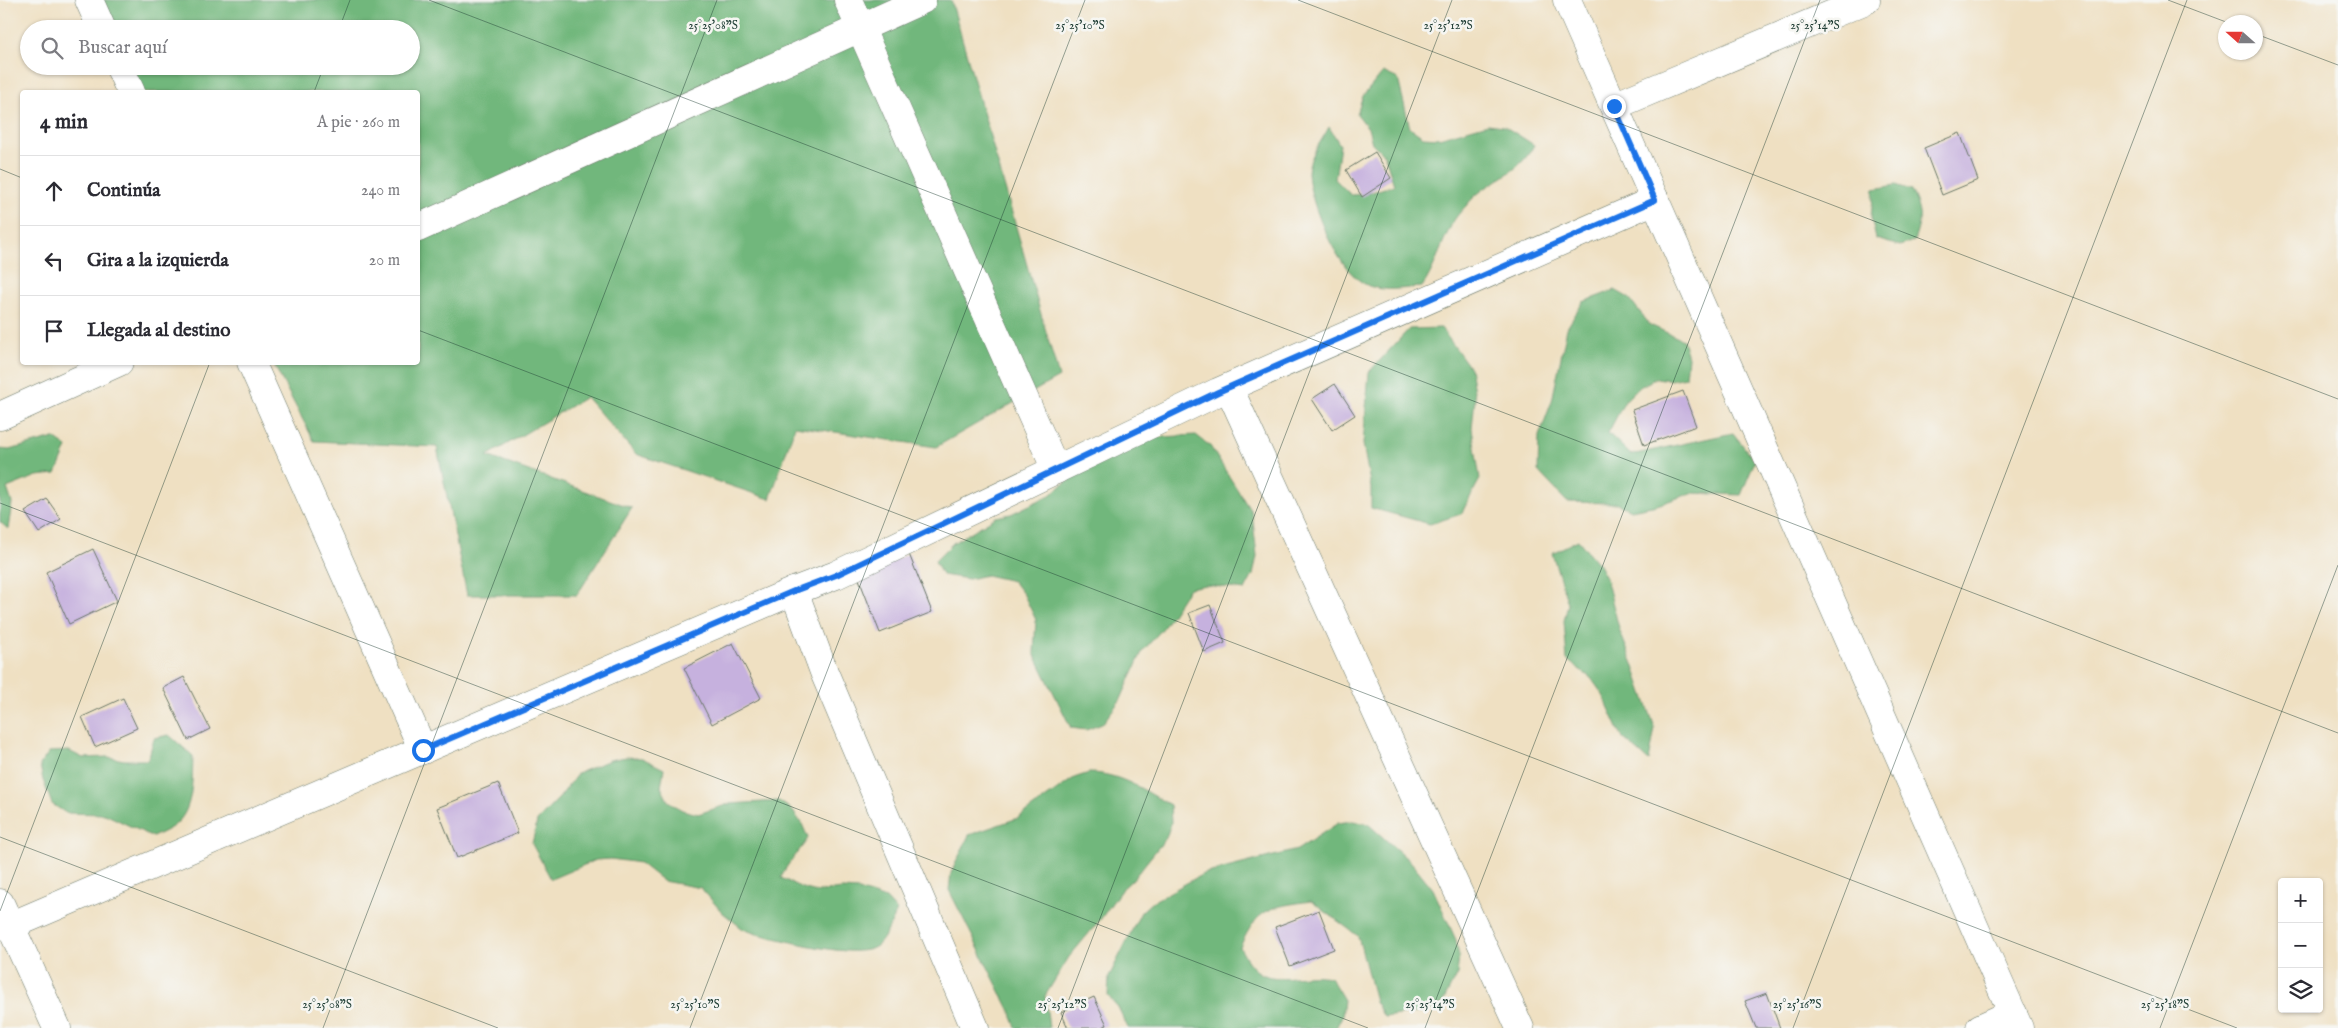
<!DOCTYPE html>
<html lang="es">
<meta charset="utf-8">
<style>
body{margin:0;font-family:"IM FELL English",serif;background:#f2f2f3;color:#2b2b33}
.controls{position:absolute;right:15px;bottom:15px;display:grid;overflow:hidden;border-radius:5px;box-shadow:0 1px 4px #0004}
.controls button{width:45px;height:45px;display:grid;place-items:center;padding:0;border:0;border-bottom:1px solid #e1e1e2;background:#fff;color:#2b2b33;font:25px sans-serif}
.compass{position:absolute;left:2218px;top:15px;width:45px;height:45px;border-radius:50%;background:#fff;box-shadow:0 1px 4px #0004;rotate:291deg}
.stop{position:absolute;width:15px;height:15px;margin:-11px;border:4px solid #1a73e8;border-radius:50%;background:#fff}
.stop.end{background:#1a73e8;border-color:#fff;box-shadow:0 1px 5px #0008}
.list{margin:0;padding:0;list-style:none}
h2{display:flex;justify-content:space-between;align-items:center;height:65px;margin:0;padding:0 20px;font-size:21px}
h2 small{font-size:16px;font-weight:400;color:#7c7c81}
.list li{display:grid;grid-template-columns:32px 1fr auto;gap:15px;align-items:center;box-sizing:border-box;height:70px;padding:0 20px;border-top:1px solid #e1e1e2}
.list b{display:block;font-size:19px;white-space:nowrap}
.list em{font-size:16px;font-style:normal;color:#7c7c81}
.icon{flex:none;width:28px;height:28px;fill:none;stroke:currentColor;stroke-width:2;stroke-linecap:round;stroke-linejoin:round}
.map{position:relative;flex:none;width:2338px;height:1028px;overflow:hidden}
.search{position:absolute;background:#fff;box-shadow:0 1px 4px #0004;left:20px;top:20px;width:400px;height:55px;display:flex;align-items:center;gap:12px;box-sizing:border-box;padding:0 18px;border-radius:28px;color:#7c7c81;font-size:19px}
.panel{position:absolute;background:#fff;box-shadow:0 1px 4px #0004;left:20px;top:90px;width:400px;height:275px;border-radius:5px}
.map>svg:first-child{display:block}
.forest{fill:#71b77c;stroke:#487a58}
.building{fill:#c6b1de}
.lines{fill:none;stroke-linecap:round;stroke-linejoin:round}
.street-casing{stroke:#687666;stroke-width:29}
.street{stroke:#fff;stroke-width:28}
.route{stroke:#1a73e8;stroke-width:6}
.ticks{fill:none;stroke:#1f3d34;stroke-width:1;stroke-opacity:0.45}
.ticks-label{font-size:12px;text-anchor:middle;fill:#1f3d34;stroke:#f6f6f2;stroke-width:5;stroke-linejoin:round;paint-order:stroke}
</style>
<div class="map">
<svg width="2338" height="1028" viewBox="0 0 2338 1028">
<rect width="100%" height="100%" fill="#f6f6f2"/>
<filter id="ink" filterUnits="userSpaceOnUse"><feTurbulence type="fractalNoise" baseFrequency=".02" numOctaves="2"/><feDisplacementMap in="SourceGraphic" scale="10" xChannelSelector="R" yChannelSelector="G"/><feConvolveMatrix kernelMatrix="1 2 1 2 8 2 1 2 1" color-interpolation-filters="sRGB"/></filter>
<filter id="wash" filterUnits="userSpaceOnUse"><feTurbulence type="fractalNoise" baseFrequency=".0096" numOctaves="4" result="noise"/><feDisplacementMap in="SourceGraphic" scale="20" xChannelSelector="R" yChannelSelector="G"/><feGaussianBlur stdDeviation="1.12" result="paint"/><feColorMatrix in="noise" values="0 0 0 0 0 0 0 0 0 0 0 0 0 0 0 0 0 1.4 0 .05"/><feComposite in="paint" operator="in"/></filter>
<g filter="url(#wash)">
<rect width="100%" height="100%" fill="#efe0c2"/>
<g class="forest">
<path d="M 84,0 L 951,0 L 1059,377 L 936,447 L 795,426 L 770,499 L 636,454 L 586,397 L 487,456 L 632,508 L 577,595 L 467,595 L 437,447 L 314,441 L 273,363 L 418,362 L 418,92 L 132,92 L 118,66 L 411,66 L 411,29 L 99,29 Z"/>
<path d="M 1383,72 L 1398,79 L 1410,128 L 1423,137 L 1439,138 L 1488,124 L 1504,126 L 1534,145 C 1516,179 1488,178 1466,206 C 1460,212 1453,220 1450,228 C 1439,248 1435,269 1422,287 C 1405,288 1385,292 1369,286 C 1338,274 1309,203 1308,172 C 1308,158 1323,139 1329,127 L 1340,145 L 1335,179 L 1351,195 L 1366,194 L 1394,185 L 1385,156 L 1372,143 L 1368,128 L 1357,114 L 1363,96 Z"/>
<path d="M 1896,185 L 1911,190 C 1921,211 1922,218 1914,241 L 1900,246 L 1876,239 L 1871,217 L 1874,189 Z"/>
<path d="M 1615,290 L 1629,298 L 1650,325 L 1683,340 L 1688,357 L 1686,377 L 1671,380 L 1656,378 L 1638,388 L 1625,401 L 1608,433 L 1631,455 L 1733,433 L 1755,461 L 1741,495 L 1692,493 L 1657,505 L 1631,510 L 1615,503 L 1567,502 L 1538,471 L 1539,436 L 1552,401 L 1567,328 L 1583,302 Z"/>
<path d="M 1441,328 L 1470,368 L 1475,398 L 1472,428 L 1480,479 L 1461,514 L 1430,524 L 1371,508 L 1371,488 L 1363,444 L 1369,372 L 1409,329 Z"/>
<path d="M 1196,435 L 1210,446 L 1252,513 L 1257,556 L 1253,575 L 1245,590 L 1206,585 L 1189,588 L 1163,628 L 1142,652 L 1121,699 L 1102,724 L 1086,730 L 1071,728 L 1034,653 L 1036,620 L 1024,595 L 1013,581 L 986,575 L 969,579 L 942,575 L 935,561 L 953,543 L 996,517 L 1011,514 L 1050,495 L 1113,445 L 1129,439 Z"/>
<path d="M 54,438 L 67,447 L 56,474 L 37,476 L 7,488 L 12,503 L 8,529 L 0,522 L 0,449 L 9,450 Z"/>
<path d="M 1578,540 L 1599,565 L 1606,578 L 1620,632 L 1633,664 L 1655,728 L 1649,761 L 1622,737 L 1603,695 L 1591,678 L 1567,660 L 1564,621 L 1568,604 L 1552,553 Z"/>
<path d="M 169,735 L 193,756 C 192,778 194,807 177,823 C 171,829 160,833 153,837 L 105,814 L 66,813 L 52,804 L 43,780 L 40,765 L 49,752 L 69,751 L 83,758 L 108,757 L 124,760 L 148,760 L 154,738 Z"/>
<path d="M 626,757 L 642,758 L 664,769 L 661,787 L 668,801 L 682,810 L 698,814 L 729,804 L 779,801 L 792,810 L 802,824 L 808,838 C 799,853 787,862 781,878 L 802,888 L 817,892 L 842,889 L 858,890 L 886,899 L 897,911 C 892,921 886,937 878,945 C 860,962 782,939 757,934 L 743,929 L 722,912 L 701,888 L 663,881 L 640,863 L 611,859 L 596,860 L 551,879 L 532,844 L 537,821 L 560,797 L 578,773 L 610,760 Z"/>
<path d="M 1089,773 C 1120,773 1143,790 1170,805 L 1171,823 L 1166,838 L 1133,879 L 1121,890 L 1100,920 L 1069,957 L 1045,996 L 1049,1028 L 1016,1028 L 1011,1013 L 949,890 L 951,873 L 969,835 L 1018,818 L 1074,778 Z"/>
<path d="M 1353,821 L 1368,824 L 1413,864 L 1433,889 L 1456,940 L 1459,957 L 1457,974 L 1442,1004 L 1429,1011 L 1384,1017 L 1375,1001 L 1358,936 L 1311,901 C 1270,907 1258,907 1240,947 C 1262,996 1290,970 1330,977 L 1344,1000 L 1342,1016 L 1336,1028 L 1128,1028 L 1118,1007 L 1108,996 L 1109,977 L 1141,912 L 1152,902 L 1203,874 L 1297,850 L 1338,823 Z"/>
</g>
<g id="blocks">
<g class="building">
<path d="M 1960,133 L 1978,180 L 1942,195 L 1924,148 Z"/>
<path d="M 1375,152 L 1391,178 L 1362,197 L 1346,170 Z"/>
<path d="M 1335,384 L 1355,415 L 1332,430 L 1312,399 Z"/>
<path d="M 1683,391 L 1696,426 L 1644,445 L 1632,410 Z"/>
<path d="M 47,499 L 61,519 L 39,533 L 25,512 Z"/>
<path d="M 93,549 L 117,601 L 69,624 L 46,572 Z"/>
<path d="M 909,554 L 932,612 L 880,633 L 857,574 Z"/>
<path d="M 1210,605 L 1225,643 L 1204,652 L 1189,613 Z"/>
<path d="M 733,643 L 761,698 L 712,724 L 684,668 Z"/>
<path d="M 184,677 L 210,729 L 188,740 L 163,688 Z"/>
<path d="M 123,698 L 137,728 L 95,747 L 82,717 Z"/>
<path d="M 498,783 L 518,833 L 457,858 L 437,808 Z"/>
<path d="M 1319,910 L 1334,949 L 1290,966 L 1275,927 Z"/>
<path d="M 1767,993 L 1780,1028 L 1756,1028 L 1745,1001 Z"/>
<path d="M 1094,997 L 1107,1025 L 1100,1028 L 1068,1028 L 1061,1012 Z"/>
</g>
</g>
</g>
<g filter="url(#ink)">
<use href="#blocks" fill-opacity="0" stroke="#687666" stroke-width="1"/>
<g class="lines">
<g class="street-casing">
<g id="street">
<path d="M 89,0 L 102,29"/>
<path d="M 848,0 L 1056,470"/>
<path d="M 1567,0 L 2019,1028"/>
<path d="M 119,66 L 131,92"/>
<path d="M 1614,106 L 1866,0"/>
<path d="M 418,228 L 922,0"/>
<path d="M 251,362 L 423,750"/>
<path d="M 1229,388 L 1520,1028"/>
<path d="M 0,416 L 119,362"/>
<path d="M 794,591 L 824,672 L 975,1028"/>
<path d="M 0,903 L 57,1028"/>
<path d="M 10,926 L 794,591 L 836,575 L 1218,392 L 1655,200"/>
<path d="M 1980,1028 L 2013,1013"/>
</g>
</g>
<use href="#street" class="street"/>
</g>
</g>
<g class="lines" filter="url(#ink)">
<path class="route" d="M 423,750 L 794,591 L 836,575 L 1218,392 L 1655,200 L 1614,106"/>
</g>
<path class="ticks" d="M 429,0 L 2338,733M 1298,0 L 2338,399M 2168,0 L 2226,22M 339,29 L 350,0M 2256,34 L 2338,65M 314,92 L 324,66M 0,169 L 22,178M 418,330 L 2237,1028M 0,503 L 1368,1028M 0,837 L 498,1028M 0,911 L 210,362M 323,1028 L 717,0M 690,1028 L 1085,0M 1058,1028 L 1452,0M 1425,1028 L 1820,0M 1793,1028 L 2187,0M 2160,1028 L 2338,565"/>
<g class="ticks-label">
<text x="713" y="29">25°25'08"S</text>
<text x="1080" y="29">25°25'10"S</text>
<text x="1448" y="29">25°25'12"S</text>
<text x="1815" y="29">25°25'14"S</text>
<text x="327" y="1008">25°25'08"S</text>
<text x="695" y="1008">25°25'10"S</text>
<text x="1062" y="1008">25°25'12"S</text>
<text x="1430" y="1008">25°25'14"S</text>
<text x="1797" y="1008">25°25'16"S</text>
<text x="2165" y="1008">25°25'18"S</text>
</g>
</svg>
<div class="controls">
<button>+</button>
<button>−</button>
<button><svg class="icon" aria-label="layers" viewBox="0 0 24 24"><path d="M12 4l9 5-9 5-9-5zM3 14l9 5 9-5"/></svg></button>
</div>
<svg class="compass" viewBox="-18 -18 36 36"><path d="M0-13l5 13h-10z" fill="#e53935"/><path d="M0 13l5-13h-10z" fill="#7c7c81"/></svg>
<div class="stop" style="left:423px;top:750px"></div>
<div class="stop end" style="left:1614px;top:106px"></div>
<div class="search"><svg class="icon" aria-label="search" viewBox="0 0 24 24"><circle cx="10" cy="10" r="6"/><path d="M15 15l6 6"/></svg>Buscar aquí</div>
<section class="panel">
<h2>4 min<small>A pie · 260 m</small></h2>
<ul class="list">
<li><svg class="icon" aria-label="ahead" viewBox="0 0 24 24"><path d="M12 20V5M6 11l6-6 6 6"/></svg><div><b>Continúa</b></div><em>240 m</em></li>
<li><svg class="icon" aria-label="left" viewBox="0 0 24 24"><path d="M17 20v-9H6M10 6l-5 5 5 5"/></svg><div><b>Gira a la izquierda</b></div><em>20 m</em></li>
<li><svg class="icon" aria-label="arrive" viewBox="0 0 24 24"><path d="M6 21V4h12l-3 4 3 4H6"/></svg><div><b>Llegada al destino</b></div></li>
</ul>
</section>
</div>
